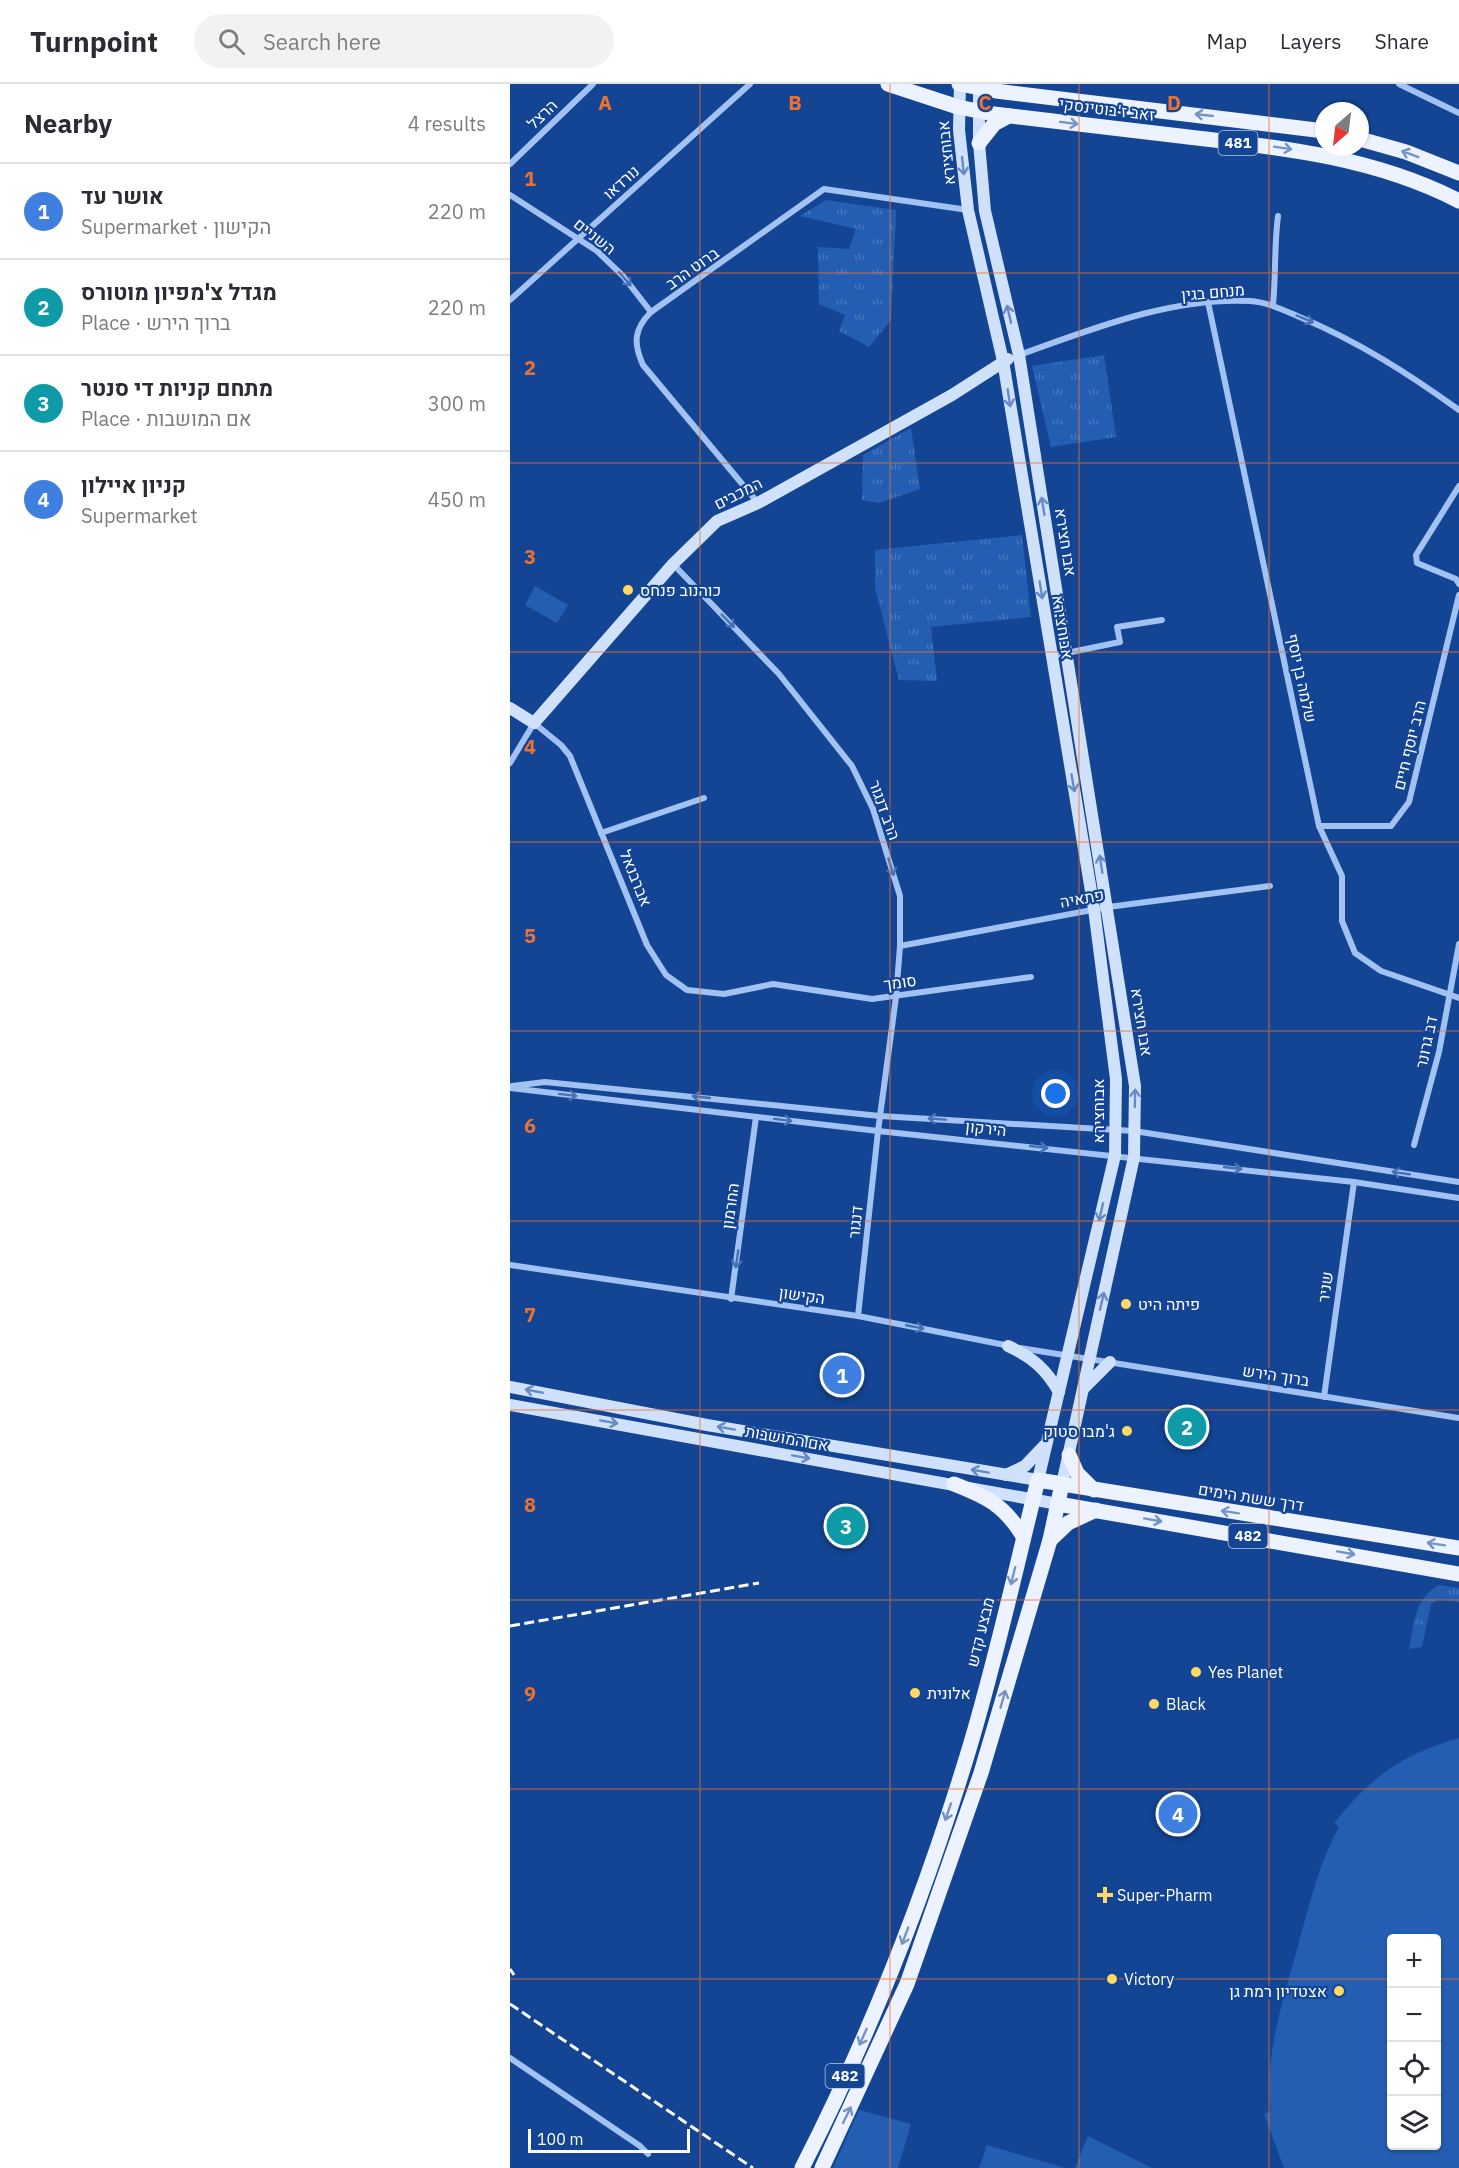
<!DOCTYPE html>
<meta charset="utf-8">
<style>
body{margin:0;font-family:"IBM Plex Sans",Heebo,sans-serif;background:#f2f2f3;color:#2b2b33}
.controls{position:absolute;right:18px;bottom:18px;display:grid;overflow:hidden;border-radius:6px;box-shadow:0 2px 4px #0004}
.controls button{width:54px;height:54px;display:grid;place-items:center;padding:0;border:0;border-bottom:2px solid #e1e1e2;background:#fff;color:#2b2b33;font:30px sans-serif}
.compass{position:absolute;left:805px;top:18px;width:54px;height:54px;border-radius:50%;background:#fff;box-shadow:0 2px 4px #0004;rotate:208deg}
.scale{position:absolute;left:18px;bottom:15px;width:162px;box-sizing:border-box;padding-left:6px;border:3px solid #fff;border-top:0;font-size:16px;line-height:21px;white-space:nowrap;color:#fff;-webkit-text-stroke:4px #134594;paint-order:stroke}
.you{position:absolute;left:546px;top:1010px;width:21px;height:21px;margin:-15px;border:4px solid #fff;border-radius:50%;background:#1a73e8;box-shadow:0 0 0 9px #1a73e833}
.badge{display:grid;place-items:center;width:39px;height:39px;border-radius:50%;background:#0b8043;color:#fff;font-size:20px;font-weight:700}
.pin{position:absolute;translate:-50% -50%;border:3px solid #fff;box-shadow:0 2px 6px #0006}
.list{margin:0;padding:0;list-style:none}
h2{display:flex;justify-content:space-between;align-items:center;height:78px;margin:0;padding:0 24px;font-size:26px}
h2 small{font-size:20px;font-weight:400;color:#7c7c81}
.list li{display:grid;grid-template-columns:39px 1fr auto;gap:18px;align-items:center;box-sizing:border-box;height:96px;padding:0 24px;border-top:2px solid #e1e1e2}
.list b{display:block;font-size:22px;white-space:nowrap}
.list p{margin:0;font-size:20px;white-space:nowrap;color:#7c7c81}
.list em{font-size:20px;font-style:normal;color:#7c7c81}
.icon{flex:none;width:33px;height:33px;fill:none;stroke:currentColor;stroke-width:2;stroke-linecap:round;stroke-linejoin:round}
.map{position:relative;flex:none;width:949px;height:2084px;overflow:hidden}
header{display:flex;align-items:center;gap:36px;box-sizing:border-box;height:84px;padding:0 30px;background:#fff;border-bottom:2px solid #e1e1e2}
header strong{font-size:28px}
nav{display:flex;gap:33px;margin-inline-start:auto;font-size:21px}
.search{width:420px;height:54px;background:#f2f2f3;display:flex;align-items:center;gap:15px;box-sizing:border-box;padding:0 21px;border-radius:33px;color:#7c7c81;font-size:22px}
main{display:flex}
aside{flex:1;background:#fff}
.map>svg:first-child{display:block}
.grass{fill:#245eb3;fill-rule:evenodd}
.park{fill:url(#park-tufts)}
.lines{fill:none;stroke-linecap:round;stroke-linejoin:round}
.street{stroke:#a1c2f2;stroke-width:6}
.secondary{stroke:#d0e1fc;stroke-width:12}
.primary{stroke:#ecf2ff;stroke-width:15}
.rail{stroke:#fff;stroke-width:3;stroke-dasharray:10 4.5;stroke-linecap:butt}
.oneway{stroke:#7593c4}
.oneway2{stroke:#688bc3}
.oneway3{stroke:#4571b5}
.grid{fill:none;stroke:#eb7230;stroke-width:1.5;stroke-opacity:0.55}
.poi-dot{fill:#ffd962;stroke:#134594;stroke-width:2}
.labels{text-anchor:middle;stroke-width:4.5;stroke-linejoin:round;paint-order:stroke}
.shield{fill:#134594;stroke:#b8c7df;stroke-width:1.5}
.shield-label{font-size:15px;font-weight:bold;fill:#fff}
.street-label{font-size:16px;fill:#fff;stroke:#134594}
.poi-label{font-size:16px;fill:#fff;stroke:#134594;text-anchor:start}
.grid-label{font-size:20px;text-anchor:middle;font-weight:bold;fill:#eb7230;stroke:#134594;stroke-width:4.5;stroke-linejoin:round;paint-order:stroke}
</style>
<header>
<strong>Turnpoint</strong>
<div class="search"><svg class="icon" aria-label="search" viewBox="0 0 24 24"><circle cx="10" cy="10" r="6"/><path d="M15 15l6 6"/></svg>Search here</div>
<nav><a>Map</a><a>Layers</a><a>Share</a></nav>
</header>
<main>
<aside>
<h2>Nearby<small>4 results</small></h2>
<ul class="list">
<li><span class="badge" style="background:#3f7fe0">1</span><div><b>אושר עד</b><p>Supermarket · הקישון</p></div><em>220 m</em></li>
<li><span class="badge" style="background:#0f9aa8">2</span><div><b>מגדל צ'מפיון מוטורס</b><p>Place · ברוך הירש</p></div><em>220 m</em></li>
<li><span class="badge" style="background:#0f9aa8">3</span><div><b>מתחם קניות די סנטר</b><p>Place · אם המושבות</p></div><em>300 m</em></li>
<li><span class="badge" style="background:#3f7fe0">4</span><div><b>קניון איילון</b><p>Supermarket</p></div><em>450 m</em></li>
</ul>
</aside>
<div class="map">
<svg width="949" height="2084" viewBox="0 0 949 2084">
<defs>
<pattern id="park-tufts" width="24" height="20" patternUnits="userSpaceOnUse" patternTransform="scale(1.5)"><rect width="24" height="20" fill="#245eb3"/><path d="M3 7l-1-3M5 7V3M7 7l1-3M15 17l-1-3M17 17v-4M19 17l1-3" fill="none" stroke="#4576be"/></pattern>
</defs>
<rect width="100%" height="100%" fill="#134594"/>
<g class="grass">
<path d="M 25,502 L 58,521 L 47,539 L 15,521 Z"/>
<path d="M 949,1654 L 949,2084 L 774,2084 L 754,2030 L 761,2027 C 754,1971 773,1918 787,1865 C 799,1823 808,1781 829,1743 L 824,1739 C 862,1692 891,1671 949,1654 ZM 882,1854 L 926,1854 L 926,2062 L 882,2062 Z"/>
<path d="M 349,2026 L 401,2040 L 388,2084 L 323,2084 Z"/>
<path d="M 578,2052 L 642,2084 L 565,2084 Z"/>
<path d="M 477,2061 L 555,2084 L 469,2084 Z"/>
</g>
<g class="park">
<path d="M 316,116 L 386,126 L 381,236 L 359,263 L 329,247 L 335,231 L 309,220 L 308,163 L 339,165 L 346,145 L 290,132 Z"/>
<path d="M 594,271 L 606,353 L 541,363 L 522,282 Z"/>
<path d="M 401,344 L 410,405 L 369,419 L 352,416 L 353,371 Z"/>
<path d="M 512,451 L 521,533 L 421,543 L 427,597 L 389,596 L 365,504 L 365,466 Z"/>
<path d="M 929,1501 L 949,1504 L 949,1518 L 929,1515 L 921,1520 L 912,1563 L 899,1565 C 905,1538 904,1515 929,1501 Z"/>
</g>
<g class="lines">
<g class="street">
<path d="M 889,0 L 949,29"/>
<path d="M 0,80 L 83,0"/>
<path d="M 0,111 L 87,167 L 113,192 L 141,228"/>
<path d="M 0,216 L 240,0"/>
<path d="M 698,218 L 809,742 L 832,792 L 832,837 L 845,869 L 871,887 L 949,914"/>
<path d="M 763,221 C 766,191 764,162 768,132"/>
<path d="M 509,271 C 582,245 661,213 740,217 C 758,218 775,227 792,234 C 849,258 899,290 949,326"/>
<path d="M 949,402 L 906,471 L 907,479 L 946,495 L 949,500"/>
<path d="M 248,419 L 133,281 C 123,259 124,245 141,228 L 314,105 L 458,126"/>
<path d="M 163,480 L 269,590 L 342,682 L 363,725 L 390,812 L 390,862 L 386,913 L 368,1047 L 348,1232"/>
<path d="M 542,572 L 610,558 L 607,543 L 652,536"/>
<path d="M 0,679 L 24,639 L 51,661 L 60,672 L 137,861 L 156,891 L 177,906 L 214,910 L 263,900 L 362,915 L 521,893"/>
<path d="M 809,742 L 881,742 L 899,718 L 949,511"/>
<path d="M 91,749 L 194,714"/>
<path d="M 390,862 L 598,823 L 760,802"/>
<path d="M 2,1002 L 35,998 L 370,1032 L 624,1047 L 949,1098"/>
<path d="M 0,1004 L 368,1047 L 844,1098 L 949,1114"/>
<path d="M 904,1061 L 929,968 L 949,860"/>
<path d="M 0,1181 L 348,1232 L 500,1262"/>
<path d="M 221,1215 L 246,1033"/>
<path d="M 510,1264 L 949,1334"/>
<path d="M 814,1313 L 844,1098"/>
<path d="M 0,1974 L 130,2062 L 138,2070"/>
</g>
<g class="secondary">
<path d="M 469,0 L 469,59 L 475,127 L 509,271 L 625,1002 L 624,1073 L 552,1400"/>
<path d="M 0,624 L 24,639 L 163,480 L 207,437 L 248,419 L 442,311 L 498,275"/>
<path d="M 498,1262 C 522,1273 536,1285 549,1308"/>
<path d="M 0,1303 L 197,1341 L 528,1396 L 605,1071 L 606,995 L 584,825 L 493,277 L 458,126 L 449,46 L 450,0"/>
<path d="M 573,1305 L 600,1278"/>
<path d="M 0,1321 L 548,1420"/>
<path d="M 496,1391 L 515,1382 L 534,1362"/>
</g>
<g class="primary">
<path d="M 378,0 L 448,23 L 484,30 C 546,37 608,45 670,52 C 766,63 862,72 949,117"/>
<path d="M 449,0 L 486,7 L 814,47"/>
<path d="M 850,55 L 896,68 L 949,89"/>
<path d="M 469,59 L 484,40 L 499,32"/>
<path d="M 559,1371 L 567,1389 L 584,1406"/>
<path d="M 444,1400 C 477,1413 494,1421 513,1452"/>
<path d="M 548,1420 L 949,1490"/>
<path d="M 540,1456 L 558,1439 L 586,1426"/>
<path d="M 292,2084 C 359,1953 414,1813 457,1672 C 485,1581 505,1487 528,1396 L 949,1464"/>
<path d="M 312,2084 L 397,1900 L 471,1689 L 540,1456 L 552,1400"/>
</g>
<g class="rail">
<path d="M 0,1542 L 249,1499"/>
<path d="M 0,1885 L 4,1891"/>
<path d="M 0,1920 L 243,2084"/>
</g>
</g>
<defs><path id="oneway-shaft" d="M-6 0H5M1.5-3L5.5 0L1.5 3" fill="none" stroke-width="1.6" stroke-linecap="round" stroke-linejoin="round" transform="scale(1.5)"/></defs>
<g class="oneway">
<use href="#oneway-shaft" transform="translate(694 31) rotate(-174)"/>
<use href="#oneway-shaft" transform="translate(559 39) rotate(7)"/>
<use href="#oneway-shaft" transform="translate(773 64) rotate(9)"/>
<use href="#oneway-shaft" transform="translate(900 70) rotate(-160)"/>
<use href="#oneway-shaft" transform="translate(720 1428) rotate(-171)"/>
<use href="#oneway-shaft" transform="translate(643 1436) rotate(10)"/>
<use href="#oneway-shaft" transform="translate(926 1460) rotate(-171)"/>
<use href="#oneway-shaft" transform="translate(836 1469) rotate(10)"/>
<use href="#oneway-shaft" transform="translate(503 1492) rotate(104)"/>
<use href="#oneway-shaft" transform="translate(493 1615) rotate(-74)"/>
<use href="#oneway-shaft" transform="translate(438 1728) rotate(109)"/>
<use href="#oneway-shaft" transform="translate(395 1852) rotate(111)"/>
<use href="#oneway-shaft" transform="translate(353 1953) rotate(114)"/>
<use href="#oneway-shaft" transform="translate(337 2031) rotate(-64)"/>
</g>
<g class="oneway2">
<use href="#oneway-shaft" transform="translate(453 82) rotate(84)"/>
<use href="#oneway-shaft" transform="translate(499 230) rotate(-103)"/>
<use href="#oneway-shaft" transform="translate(499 314) rotate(81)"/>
<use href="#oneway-shaft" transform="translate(533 422) rotate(-99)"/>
<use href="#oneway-shaft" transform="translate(531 506) rotate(81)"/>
<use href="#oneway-shaft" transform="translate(563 699) rotate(80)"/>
<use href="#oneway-shaft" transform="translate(591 780) rotate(-99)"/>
<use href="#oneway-shaft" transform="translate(625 1014) rotate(-89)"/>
<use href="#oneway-shaft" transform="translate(591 1128) rotate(103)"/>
<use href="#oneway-shaft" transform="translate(592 1217) rotate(-77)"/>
<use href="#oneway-shaft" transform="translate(24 1307) rotate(-169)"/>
<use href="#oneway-shaft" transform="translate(99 1338) rotate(10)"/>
<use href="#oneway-shaft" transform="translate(216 1344) rotate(-170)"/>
<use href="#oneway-shaft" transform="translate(291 1373) rotate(10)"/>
<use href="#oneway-shaft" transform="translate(470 1387) rotate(-170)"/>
</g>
<g class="oneway3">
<use href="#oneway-shaft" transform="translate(115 195) rotate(49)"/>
<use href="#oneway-shaft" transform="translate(795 235) rotate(23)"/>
<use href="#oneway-shaft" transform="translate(218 537) rotate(46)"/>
<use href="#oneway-shaft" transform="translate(381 783) rotate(73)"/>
<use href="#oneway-shaft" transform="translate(58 1011) rotate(7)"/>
<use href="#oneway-shaft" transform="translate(191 1013) rotate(-174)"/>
<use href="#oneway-shaft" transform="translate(427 1035) rotate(-176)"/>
<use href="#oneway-shaft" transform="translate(273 1036) rotate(7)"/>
<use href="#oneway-shaft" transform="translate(529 1063) rotate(6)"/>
<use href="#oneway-shaft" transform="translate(723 1084) rotate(6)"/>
<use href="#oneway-shaft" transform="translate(891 1089) rotate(-171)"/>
<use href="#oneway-shaft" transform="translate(227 1175) rotate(98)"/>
<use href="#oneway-shaft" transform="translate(405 1243) rotate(11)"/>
</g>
<path class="grid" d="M 190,0 L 190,2084M 380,0 L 380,2084M 569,0 L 569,2084M 759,0 L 759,2084M 0,189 L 949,189M 0,379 L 949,379M 0,568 L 949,568M 0,758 L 949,758M 0,947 L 949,947M 0,1137 L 949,1137M 0,1326 L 949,1326M 0,1516 L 949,1516M 0,1705 L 949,1705M 0,1895 L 882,1895M 926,1895 L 949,1895"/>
<g class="poi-dot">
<circle cx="118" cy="506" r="6"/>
<circle cx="616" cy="1220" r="6"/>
<circle cx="617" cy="1347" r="6"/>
<circle cx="686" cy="1588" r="6"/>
<circle cx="405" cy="1609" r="6"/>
<circle cx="644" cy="1620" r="6"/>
<path d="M592 1802h6v6h6v6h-6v6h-6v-6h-6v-6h6z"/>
<circle cx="602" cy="1895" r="6"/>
<circle cx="829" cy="1907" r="6"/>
</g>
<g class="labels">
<g class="shield">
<rect x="708.5" y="47" width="39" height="24" rx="4.5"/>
<rect x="718.5" y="1440" width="39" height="24" rx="4.5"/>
<rect x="315.5" y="1980" width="39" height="24" rx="4.5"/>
</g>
<g class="shield-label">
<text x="728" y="64">481</text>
<text x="738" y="1457">482</text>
<text x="335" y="1997">482</text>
</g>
<g class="street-label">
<text transform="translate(597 25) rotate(7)" y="6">זאב ז'בוטינסקי</text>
<text transform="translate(32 30) rotate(-44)" y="6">הרצל</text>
<text transform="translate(436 69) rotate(-96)" y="6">אבוחצירא</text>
<text transform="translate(111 98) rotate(-42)" y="6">נורדאו</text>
<text transform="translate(85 152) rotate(38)" y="6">השניים</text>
<text transform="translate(182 184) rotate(-35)" y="6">ברוט הרב</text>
<text transform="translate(703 208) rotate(-5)" y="6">מנחם בגין</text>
<text transform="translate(228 409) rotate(-27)" y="6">המכבים</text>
<text transform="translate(556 458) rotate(81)" y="6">אבו חצירא</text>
<text transform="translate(553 543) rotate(81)" y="6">אבוחצירא</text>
<text transform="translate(792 594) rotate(78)" y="6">שלמה בן יוסף</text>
<text transform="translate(899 661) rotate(-76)" y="6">הרב יוסף חיים</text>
<text transform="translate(375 726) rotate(70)" y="6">הרב דנגור</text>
<text transform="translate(126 794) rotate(68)" y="6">אברבנאל</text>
<text transform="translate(572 814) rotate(-10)" y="6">פתאיה</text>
<text transform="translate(390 898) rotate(-8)" y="6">סומך</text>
<text transform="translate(632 938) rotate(81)" y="6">אבו חצירא</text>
<text transform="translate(916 958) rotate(-78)" y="6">דב גרונר</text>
<text transform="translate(588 1027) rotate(-90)" y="6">אבוחצירא</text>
<text transform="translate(476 1044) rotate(6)" y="6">הירקון</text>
<text transform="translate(220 1122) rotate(-82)" y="6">החרמון</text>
<text transform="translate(345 1138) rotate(-84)" y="6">דנגור</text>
<text transform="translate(815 1203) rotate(-82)" y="6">שניר</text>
<text transform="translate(292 1211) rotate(8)" y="6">הקישון</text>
<text transform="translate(766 1291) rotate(9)" y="6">ברוך הירש</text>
<text transform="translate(277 1354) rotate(10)" y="6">אם המושבות</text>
<text transform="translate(741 1413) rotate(9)" y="6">דרך ששת הימים</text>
<text transform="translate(470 1548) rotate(-76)" y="6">מבצע קדש</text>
</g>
<g class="poi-label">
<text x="130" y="512">כוהנוב פנחס</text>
<text x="628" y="1226">פיתה היט</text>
<text x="605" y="1353" text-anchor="end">ג'מבו סטוק</text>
<text x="698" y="1594">Yes Planet</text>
<text x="417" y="1615">אלונית</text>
<text x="656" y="1626">Black</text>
<text x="607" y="1817">Super-Pharm</text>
<text x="614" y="1901">Victory</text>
<text x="817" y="1913" text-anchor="end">אצטדיון רמת גן</text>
</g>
</g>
<g class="grid-label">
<text x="95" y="26">A</text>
<text x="285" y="26">B</text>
<text x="475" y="26">C</text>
<text x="664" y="26">D</text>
<text x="20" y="102">1</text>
<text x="20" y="291">2</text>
<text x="20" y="480">3</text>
<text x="20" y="670">4</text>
<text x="20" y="859">5</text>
<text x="20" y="1049">6</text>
<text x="20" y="1238">7</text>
<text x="20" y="1428">8</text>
<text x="20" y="1617">9</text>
</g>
</svg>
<div class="controls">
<button>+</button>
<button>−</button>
<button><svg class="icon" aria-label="locate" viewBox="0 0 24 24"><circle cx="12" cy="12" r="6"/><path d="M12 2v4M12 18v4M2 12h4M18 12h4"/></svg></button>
<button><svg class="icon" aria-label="layers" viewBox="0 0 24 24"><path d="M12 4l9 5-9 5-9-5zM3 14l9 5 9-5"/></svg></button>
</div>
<svg class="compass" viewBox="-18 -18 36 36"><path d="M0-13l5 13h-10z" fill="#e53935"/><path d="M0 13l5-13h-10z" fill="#7c7c81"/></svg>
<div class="scale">100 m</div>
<div class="you"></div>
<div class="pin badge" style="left:332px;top:1291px;background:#3f7fe0">1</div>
<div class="pin badge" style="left:677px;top:1343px;background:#0f9aa8">2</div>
<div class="pin badge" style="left:336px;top:1442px;background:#0f9aa8">3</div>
<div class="pin badge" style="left:668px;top:1730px;background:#3f7fe0">4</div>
</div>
</main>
